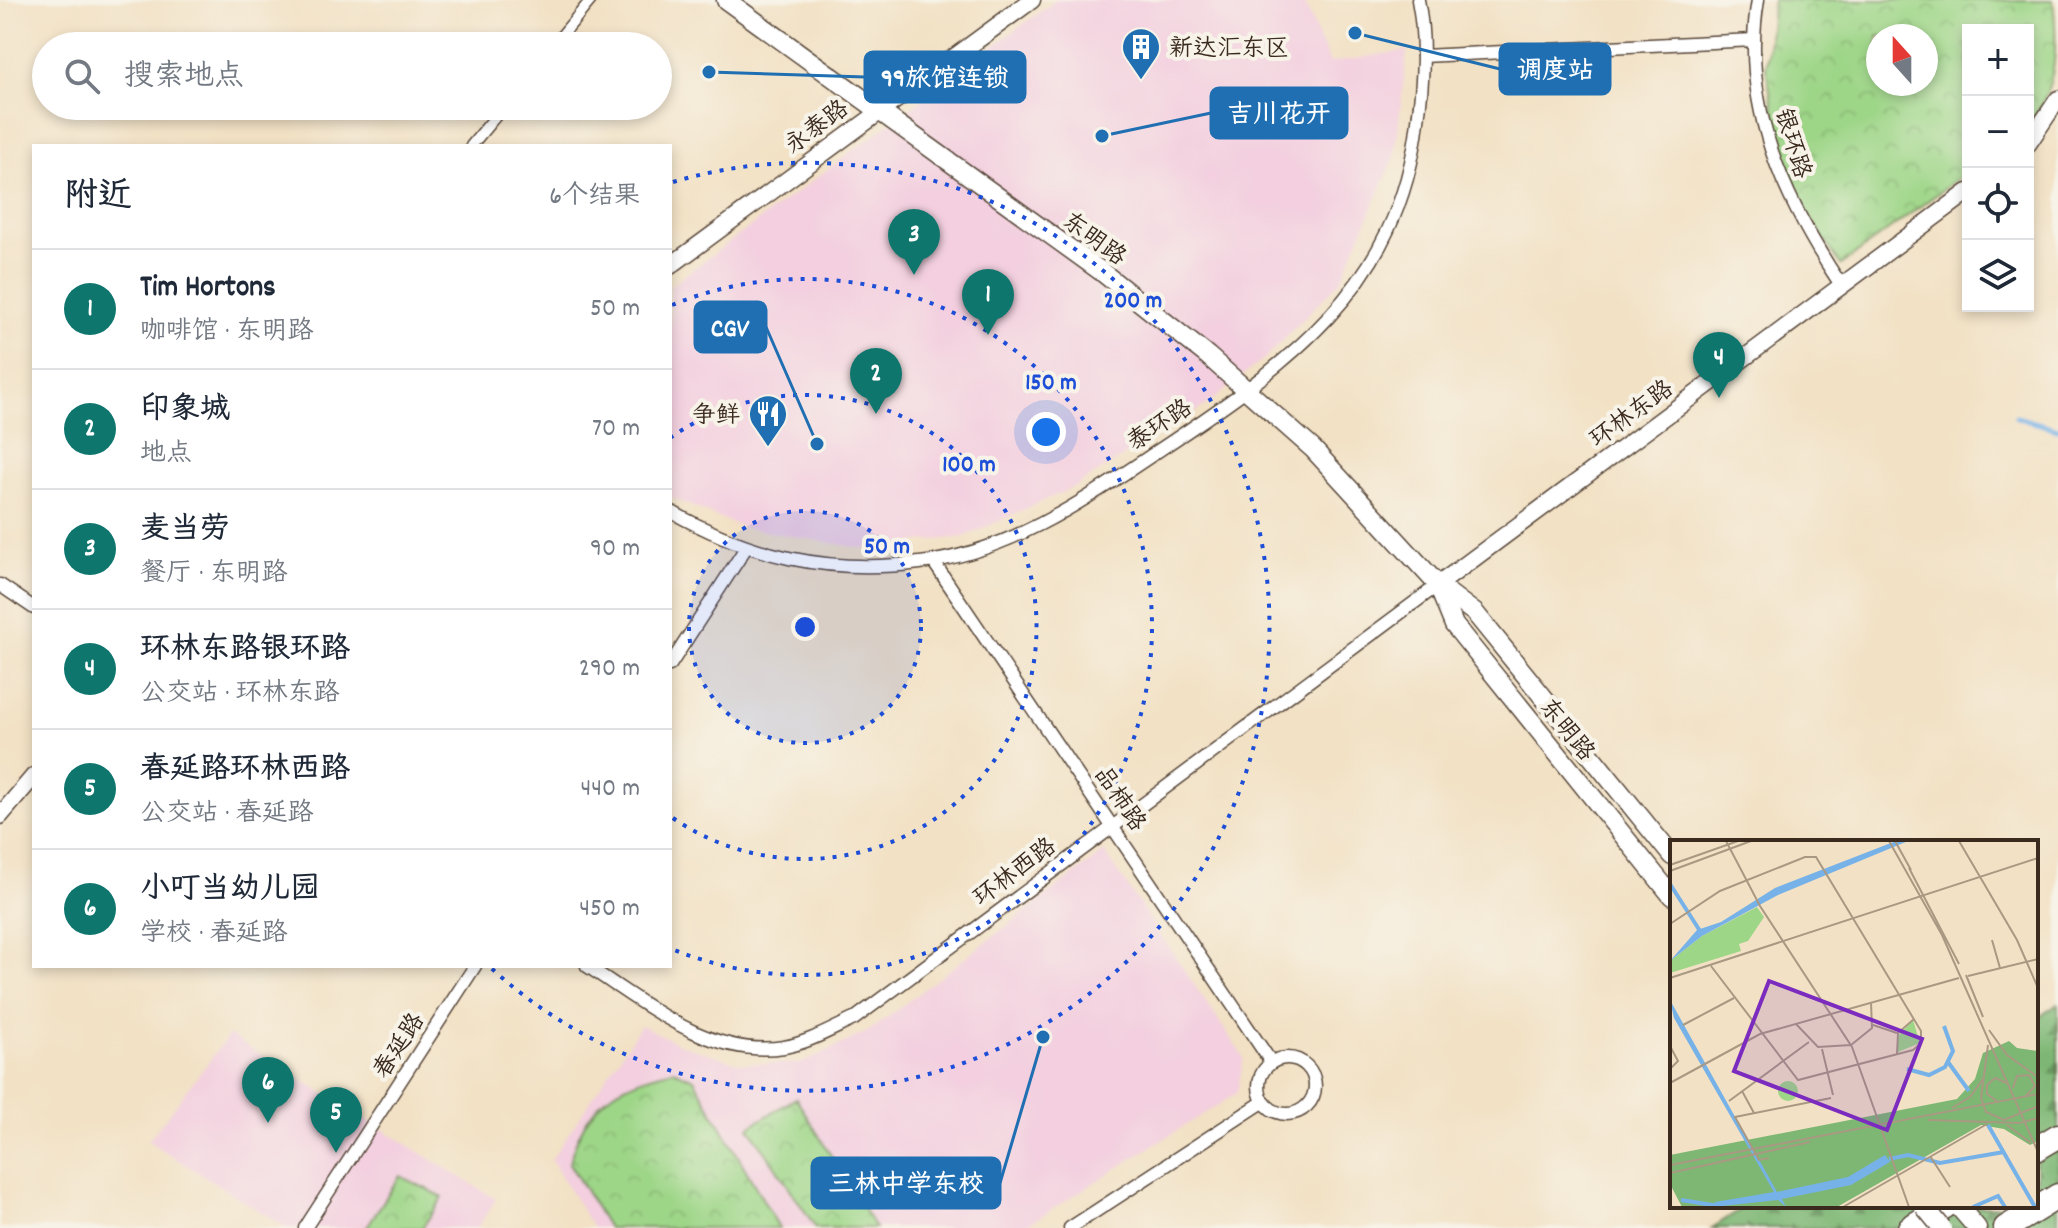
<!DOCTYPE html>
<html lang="zh">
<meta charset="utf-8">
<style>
body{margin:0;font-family:Dekko,"LXGW WenKai TC",sans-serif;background:#f2f2f3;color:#1f2937}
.controls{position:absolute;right:24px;top:24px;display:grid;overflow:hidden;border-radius:0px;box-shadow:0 4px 12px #0003}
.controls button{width:72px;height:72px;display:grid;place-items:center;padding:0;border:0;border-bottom:2px solid #e0e1e3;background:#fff;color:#1f2937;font:40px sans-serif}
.compass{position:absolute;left:1866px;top:24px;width:72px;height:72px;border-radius:50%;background:#fff;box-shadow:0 4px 12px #0003;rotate:339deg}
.you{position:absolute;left:1046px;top:432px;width:28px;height:28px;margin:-20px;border:6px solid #fff;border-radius:50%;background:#1a73e8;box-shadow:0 0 0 12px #1a73e833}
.badge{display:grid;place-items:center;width:52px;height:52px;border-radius:50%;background:#0f766e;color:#fff;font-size:26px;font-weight:700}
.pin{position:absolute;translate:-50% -66px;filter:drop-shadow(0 2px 4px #0008)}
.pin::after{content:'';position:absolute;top:42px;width:28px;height:24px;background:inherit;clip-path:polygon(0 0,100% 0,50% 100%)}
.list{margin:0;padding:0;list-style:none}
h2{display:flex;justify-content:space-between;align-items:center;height:104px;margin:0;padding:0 32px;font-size:34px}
h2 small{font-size:26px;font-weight:400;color:#747a83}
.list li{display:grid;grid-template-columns:52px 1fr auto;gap:24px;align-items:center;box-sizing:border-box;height:120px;padding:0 32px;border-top:2px solid #e0e1e3}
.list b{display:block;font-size:30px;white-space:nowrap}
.list p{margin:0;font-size:26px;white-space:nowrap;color:#747a83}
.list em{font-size:26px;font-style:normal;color:#747a83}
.icon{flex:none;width:44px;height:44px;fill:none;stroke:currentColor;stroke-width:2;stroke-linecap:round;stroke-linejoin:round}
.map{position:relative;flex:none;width:2058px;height:1228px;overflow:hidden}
.search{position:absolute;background:#fff;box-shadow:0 4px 12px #0003;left:32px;top:32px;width:640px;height:88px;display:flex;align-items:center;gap:20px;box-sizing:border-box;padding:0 28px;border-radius:44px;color:#747a83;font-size:30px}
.panel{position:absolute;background:#fff;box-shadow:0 4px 12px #0003;left:32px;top:144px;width:640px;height:824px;border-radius:0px}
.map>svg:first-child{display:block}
.built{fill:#f3cfdf}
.forest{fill:url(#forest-firs);stroke:#5c7049;stroke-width:2}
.park{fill:url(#park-crowns);stroke:#6c8053;stroke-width:2;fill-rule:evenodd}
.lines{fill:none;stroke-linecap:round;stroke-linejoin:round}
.stream{stroke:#76b2e8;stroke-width:5}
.pedestrian-casing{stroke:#564537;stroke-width:13}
.minor-casing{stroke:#564537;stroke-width:15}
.tertiary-casing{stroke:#564537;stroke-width:19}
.secondary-casing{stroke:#564537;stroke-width:21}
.motorway-casing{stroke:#564537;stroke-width:27}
.pedestrian{stroke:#fff;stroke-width:10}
.minor{stroke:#fff;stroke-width:12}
.tertiary{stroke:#fff;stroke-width:16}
.secondary{stroke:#fff;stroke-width:18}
.motorway{stroke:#fff;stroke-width:24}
.secondary-bridge-casing{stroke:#564537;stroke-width:21;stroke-linecap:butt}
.secondary-bridge{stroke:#fff;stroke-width:18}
.ring{fill:none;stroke:#1d4ed8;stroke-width:4;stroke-dasharray:4 8}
.labels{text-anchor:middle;stroke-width:8;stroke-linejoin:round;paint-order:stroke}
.poi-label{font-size:24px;fill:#3b2a1e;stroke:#f7f3e8;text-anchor:start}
.street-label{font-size:24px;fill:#3b2a1e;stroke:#f7f3e8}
.inset-river{fill:none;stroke:#76b2e8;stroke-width:4}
.inset-road{fill:none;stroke:#a99882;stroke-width:2}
.view{fill:#7b2cbf;fill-opacity:0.15;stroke:#7b2cbf;stroke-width:4}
.inset-edge{fill:none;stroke:#3b2a1e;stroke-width:4}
.centre{fill:#1d4ed8;stroke:#f7f3e8;stroke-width:4}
.ring-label{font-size:24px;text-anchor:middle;font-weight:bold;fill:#1d4ed8;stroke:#f7f3e8;stroke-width:8;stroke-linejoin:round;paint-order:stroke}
.leader{fill:none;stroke:#1f6fb2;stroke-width:3}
.callout-dot{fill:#1f6fb2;stroke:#f7f3e8;stroke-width:3}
.callout{fill:#1f6fb2;stroke:#1f6fb2;stroke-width:3}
.callout-label{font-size:26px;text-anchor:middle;font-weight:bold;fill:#fff}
</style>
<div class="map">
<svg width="2058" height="1228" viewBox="0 0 2058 1228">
<defs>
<pattern id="forest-firs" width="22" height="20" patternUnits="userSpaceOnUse" patternTransform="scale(2)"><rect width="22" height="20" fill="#7eb774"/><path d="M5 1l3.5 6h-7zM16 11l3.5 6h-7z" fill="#68955f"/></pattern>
<pattern id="park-crowns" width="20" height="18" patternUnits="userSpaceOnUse" patternTransform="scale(2)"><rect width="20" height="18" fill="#9ed688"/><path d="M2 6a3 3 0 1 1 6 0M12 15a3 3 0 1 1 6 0" fill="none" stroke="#89b875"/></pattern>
</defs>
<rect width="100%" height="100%" fill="#f7f3e8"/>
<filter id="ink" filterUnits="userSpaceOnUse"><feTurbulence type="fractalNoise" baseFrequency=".0125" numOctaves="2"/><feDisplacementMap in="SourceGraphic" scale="16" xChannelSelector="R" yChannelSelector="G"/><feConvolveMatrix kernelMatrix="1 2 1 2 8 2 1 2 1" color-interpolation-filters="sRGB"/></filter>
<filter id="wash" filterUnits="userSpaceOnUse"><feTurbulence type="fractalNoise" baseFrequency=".006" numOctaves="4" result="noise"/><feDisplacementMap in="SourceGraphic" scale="32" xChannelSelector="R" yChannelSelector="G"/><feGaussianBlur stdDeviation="1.8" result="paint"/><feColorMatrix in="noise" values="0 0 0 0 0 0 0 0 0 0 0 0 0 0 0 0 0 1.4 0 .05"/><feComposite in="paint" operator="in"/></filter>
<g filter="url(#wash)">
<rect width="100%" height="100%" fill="#f2e1c4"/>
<g class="built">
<path d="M 1056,0 L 1303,0 L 1330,63 L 1407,50 L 1395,156 L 1341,280 L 1267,356 L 1208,404 L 1076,486 L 964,537 L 860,548 L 741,527 L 670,497 L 670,286 Z"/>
<path d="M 1104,852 L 1244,1058 L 1237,1093 L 1022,1228 L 593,1228 L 551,1160 L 641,1025 L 679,1044 L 739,1063 L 800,1064 L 869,1031 Z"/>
<path d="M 229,1035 L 496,1199 L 477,1228 L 287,1228 L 148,1141 Z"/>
</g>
<path class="forest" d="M 2058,1004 L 2058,1228 L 1712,1228 L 1746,1206 L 2036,1206 L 2036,1019 Z"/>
<g class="park">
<path d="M 1773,0 L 2053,0 C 2058,44 2058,89 2028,124 L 2028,30 L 1968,30 L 1968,171 L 1841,265 L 1806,212 L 1781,151 L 1766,68 ZM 1878,36 L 1926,36 L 1926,84 L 1878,84 Z"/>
<path d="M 674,1070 L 694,1079 L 779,1228 L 608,1228 L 569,1163 C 586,1103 613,1083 674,1070 Z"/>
<path d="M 796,1098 L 875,1228 L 816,1228 L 749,1127 Z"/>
<path d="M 400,1176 L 443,1197 L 422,1228 L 366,1228 Z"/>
</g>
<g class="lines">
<path class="stream" d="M 2016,417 L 2058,429"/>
</g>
</g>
<g filter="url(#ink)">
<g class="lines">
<g class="pedestrian-casing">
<g id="pedestrian">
<path d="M 553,46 L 591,0"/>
<path d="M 471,146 L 504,106"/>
</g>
</g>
<g class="minor-casing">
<g id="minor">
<path d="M 1758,0 C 1740,105 1784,200 1841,285"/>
<path d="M 1423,56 L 1754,40"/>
<path d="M 670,511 C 752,557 826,574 920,563 C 1006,553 1079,504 1149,457 C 1281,368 1398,294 1418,121 C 1423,81 1426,40 1418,0"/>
<path d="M 933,561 L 1271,1062"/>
<path d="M 0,585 L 34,608"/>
<path d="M 670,665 L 745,549"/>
<path d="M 587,966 C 644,1003 711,1059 784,1047 C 808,1043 832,1029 854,1019 L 1438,585"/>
<circle cx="1287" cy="1086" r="28"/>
<path d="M 305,1228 L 475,966"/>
<path d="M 1070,1228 L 1263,1102"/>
</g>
</g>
<g class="tertiary-casing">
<g id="tertiary">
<path d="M 2028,144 L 2058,99"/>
<path d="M 670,266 L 1032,0"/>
<path d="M 1438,585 L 1968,192"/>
<path d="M 0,816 L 34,776"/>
</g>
</g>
<g class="secondary-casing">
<g id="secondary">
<path d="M 726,0 L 1102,272 L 1208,356 L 1313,449 L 1438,585 L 1475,613 L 1672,856"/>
<path d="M 1439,588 L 1454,625 L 1672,896"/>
<path d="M 1958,1206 L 1977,1228"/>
</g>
</g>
<g class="motorway-casing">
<g id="motorway">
<path d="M 2036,1149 L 2058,1136"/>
<path d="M 1910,1228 L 1945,1206"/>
<path d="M 2006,1228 L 2058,1196"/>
</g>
</g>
<use href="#pedestrian" class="pedestrian"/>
<use href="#minor" class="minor"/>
<use href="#tertiary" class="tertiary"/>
<use href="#secondary" class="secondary"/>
<use href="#motorway" class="motorway"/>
<g class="secondary-bridge-casing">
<path id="secondary-bridge" d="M 1924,1206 L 1942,1228"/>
</g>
<use href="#secondary-bridge" class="secondary-bridge"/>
</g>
</g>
<circle cx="805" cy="627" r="116" fill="#1d4ed8" fill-opacity=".12"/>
<g class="ring">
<circle cx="805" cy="627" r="116"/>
<path d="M670 438A232 232 0 1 1 670 816"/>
<path d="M672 305A348 348 0 1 1 672 949"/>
<path d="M673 182A464 464 0 1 1 489 966"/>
</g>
<defs>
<g id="building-pin" transform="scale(2)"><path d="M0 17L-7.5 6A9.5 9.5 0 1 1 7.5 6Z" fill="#1f6fb2" stroke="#f7f3e8"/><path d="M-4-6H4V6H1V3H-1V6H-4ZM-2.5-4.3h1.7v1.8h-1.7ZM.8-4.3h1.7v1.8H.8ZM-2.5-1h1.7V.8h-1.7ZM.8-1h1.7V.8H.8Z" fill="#fff"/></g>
<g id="restaurant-pin" transform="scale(2)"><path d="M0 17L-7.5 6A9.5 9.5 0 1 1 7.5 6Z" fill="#1f6fb2" stroke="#f7f3e8"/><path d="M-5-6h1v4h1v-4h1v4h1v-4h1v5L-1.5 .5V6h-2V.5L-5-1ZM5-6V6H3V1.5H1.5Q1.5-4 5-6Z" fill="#fff"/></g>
</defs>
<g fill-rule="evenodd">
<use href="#building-pin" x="1141" y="47"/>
<use href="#restaurant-pin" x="768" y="414"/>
</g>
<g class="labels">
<g class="poi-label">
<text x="1169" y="55">新达汇东区</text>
<text x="740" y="422" text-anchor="end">争鲜</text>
</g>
<g class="street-label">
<text transform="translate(816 126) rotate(-37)" y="8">永泰路</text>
<text transform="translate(1794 143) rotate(73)" y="8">银环路</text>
<text transform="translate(1095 238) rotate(36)" y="8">东明路</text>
<text transform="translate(1631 413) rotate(-36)" y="8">环林东路</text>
<text transform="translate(1159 424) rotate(-34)" y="8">泰环路</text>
<text transform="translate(1568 729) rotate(51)" y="8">东明路</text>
<text transform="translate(1121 798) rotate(56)" y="8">品柿路</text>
<text transform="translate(1014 871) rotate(-37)" y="8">环林西路</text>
<text transform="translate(398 1045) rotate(-57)" y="8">春延路</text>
</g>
</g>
<g transform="translate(1670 840)">
<rect width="368" height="368" fill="#f2e1c4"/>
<path d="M 339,201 L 347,208 L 368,211 L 368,301 L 360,305 L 334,289 L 311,285 L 167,367 L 12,367 L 0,344 L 0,315 L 287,259 L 305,239 L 313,213 Z" fill="#7eb774"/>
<path d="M 87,67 L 94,77 L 78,101 L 69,104 L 71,111 L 0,133 L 0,121 L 32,96 ZM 243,180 L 250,203 L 228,212 L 228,196 ZM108 251a10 10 0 1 1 20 0a10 10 0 1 1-20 0Z" fill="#9ed688"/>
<path d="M 226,1 L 238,1 L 108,55 L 32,96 L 0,121 L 27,90 L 51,82 L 105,48 ZM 0,160 L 107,352 L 178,337 L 215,315 L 220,322 L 181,345 L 112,359 L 116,367 L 108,360 L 43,367 L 45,362 L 104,352 L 4,178 Z" fill="#76b2e8"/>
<path class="inset-river" d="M 0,44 L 30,91M 278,222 L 299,251M 237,229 L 259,235 L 275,227 L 283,211 L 274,186M 318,285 L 365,367M 219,319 L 238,315 L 270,323 L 334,312M 11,360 L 49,366M 303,367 L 328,356 L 335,367"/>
<path class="inset-road" d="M 56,1 L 90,66 L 182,207 L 239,367M 219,1 L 272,95 L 368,312M 225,1 L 241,30M 289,1 L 347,100 L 368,148M 0,25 L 68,1M 239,28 L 289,124M 0,31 L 81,1M 0,84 L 50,51 L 135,17 L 146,17 L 251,191 L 251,203 L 243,210 L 128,240 L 41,126M 322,100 L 330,128M 296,135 L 313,177M 298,136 L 368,119M 0,138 L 368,18M 126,184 L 148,207 L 181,205 L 202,188 L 201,162M 13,185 L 64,158M 203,185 L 227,193M 319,190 L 337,215 L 368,237M 318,205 L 311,258 L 316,272 L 334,280 L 368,266M 0,206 L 8,221 L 0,229M 152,209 L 163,255M 227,214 L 228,193 L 244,179M 0,243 L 90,194 L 289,138M 343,248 L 347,236 L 359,235 L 365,246 L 356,256M 72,251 L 84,273M 59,261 L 139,202M 327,261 L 317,254 L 317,245 L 325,238 L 337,243M 282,268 L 300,257 L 313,239M 258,280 L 350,283 L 368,278M 337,285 L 361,303M 260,316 L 280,347M 99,318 L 89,320 L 65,277 L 161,258M 0,325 L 368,254M 0,333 L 140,302M 173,367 L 317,284"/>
<path class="view" d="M 99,141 L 252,199 L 217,290 L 64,231 Z"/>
<rect width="368" height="368" class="inset-edge"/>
</g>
<circle cx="805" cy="627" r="12" class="centre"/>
<g class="ring-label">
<text x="1133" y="307">200 m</text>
<text x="1051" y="389">150 m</text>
<text x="969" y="471">100 m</text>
<text x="887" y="553">50 m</text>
</g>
<path class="leader" d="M1355 33L1500 69M709 72L865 77M1102 136L1211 113M817 444L766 327M1043 1037L1000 1183"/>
<g class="callout-dot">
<circle cx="1355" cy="33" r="8"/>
<circle cx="709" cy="72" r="8"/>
<circle cx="1102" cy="136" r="8"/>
<circle cx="817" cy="444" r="8"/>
<circle cx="1043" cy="1037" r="8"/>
</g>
<g class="callout">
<rect x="1500" y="44" width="110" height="50" rx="8"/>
<rect x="865" y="52" width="160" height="50" rx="8"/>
<rect x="1211" y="88" width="136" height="50" rx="8"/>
<rect x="695" y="302" width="71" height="50" rx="8"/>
<rect x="812" y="1158" width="188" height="50" rx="8"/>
</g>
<g class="callout-label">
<text x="1555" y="78">调度站</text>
<text x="945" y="86">99旅馆连锁</text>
<text x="1279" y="122">吉川花开</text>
<text x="730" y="336">CGV</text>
<text x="906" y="1192">三林中学东校</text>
</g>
</svg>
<div class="controls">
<button>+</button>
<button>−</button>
<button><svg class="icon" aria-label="locate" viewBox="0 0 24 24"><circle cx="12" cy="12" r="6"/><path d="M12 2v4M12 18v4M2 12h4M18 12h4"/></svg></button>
<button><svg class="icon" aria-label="layers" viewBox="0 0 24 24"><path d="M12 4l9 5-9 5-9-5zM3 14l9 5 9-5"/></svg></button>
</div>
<svg class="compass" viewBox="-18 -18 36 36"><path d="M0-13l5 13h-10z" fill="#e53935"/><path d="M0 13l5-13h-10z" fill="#747a83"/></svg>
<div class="you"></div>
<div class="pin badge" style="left:988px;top:335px">1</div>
<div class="pin badge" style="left:876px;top:414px">2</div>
<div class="pin badge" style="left:914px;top:275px">3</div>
<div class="pin badge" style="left:1719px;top:398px">4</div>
<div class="pin badge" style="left:336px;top:1153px">5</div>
<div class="pin badge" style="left:268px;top:1123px">6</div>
<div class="search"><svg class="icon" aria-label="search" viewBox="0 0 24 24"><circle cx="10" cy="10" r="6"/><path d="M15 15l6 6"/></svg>搜索地点</div>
<section class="panel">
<h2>附近<small>6个结果</small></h2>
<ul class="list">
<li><span class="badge">1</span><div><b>Tim Hortons</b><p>咖啡馆 · 东明路</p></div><em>50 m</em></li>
<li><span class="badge">2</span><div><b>印象城</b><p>地点</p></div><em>70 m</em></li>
<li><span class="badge">3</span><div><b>麦当劳</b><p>餐厅 · 东明路</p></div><em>90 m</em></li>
<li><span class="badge">4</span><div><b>环林东路银环路</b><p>公交站 · 环林东路</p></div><em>290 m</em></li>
<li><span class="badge">5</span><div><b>春延路环林西路</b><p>公交站 · 春延路</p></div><em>440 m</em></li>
<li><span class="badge">6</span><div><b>小叮当幼儿园</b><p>学校 · 春延路</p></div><em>450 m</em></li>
</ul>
</section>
</div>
